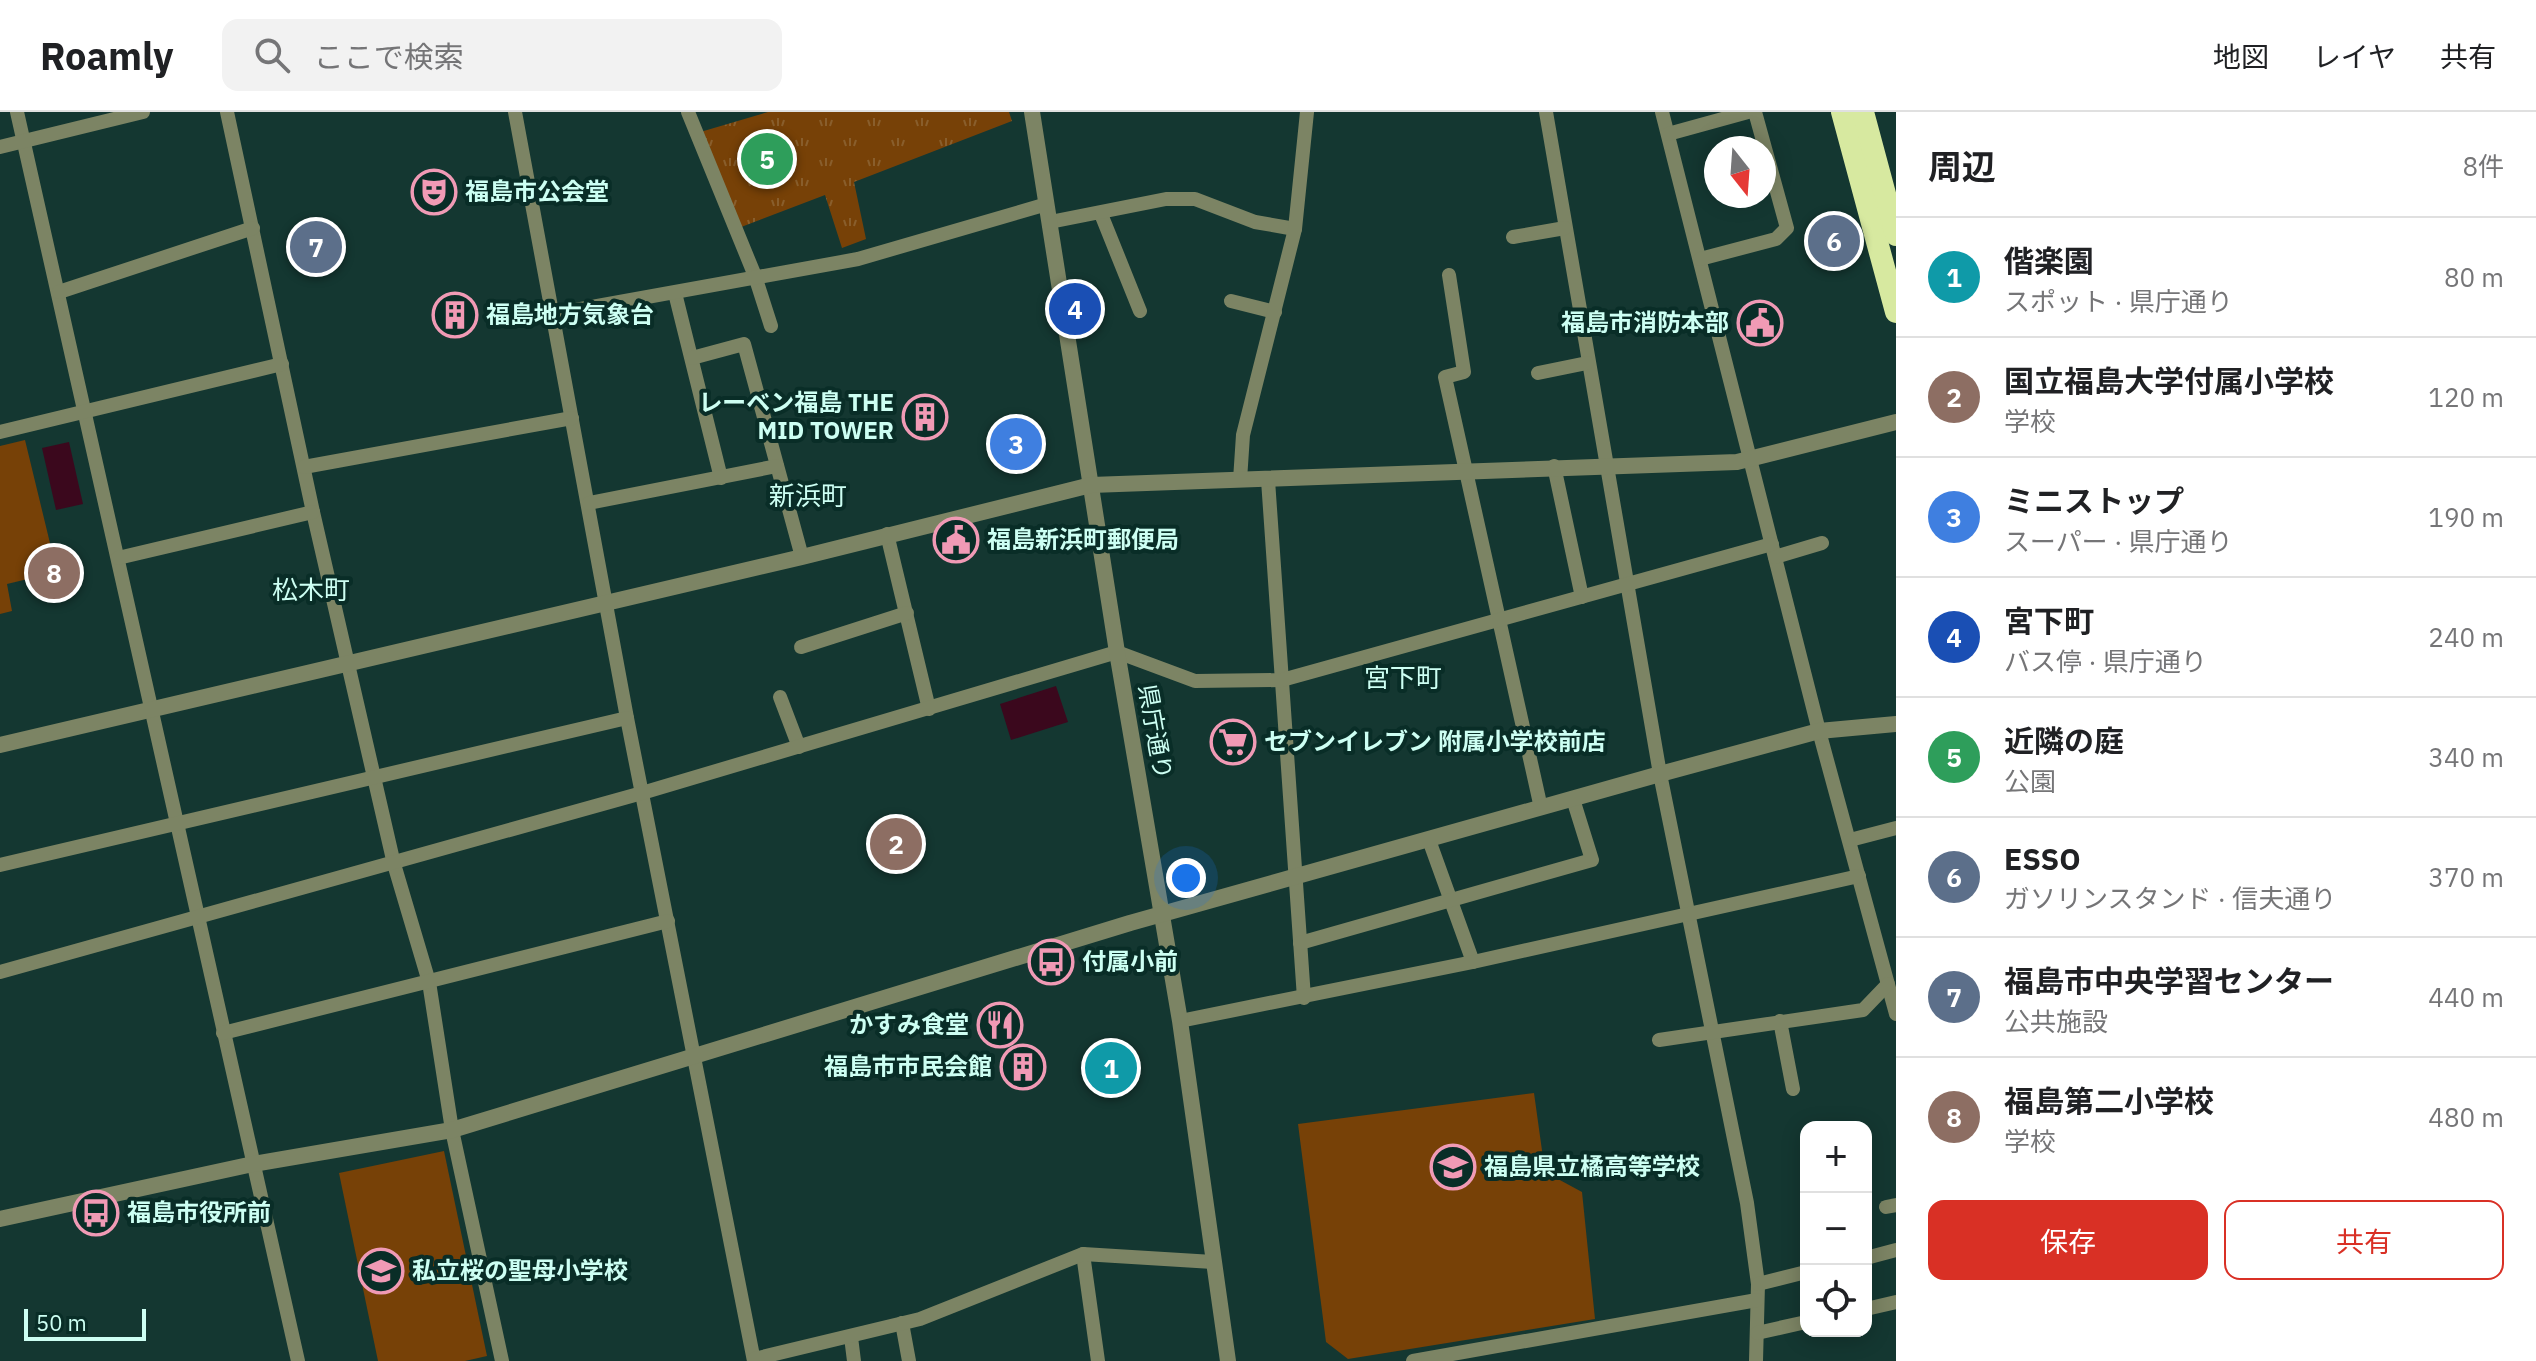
<!DOCTYPE html>
<html lang="ja">
<meta charset="utf-8">
<style>
body{margin:0;font-family:"IBM Plex Sans","Noto Sans JP",sans-serif;background:#f2f2f2;color:#202124}
.controls{position:absolute;right:24px;bottom:24px;display:grid;overflow:hidden;border-radius:16px;box-shadow:0 4px 20px #0003}
.controls button{width:72px;height:72px;display:grid;place-items:center;padding:0;border:0;border-bottom:2px solid #e0e0e0;background:#fff;color:#202124;font:40px sans-serif}
.compass{position:absolute;left:1704px;top:24px;width:72px;height:72px;border-radius:50%;background:#fff;box-shadow:0 4px 20px #0003;rotate:163deg}
.scale{position:absolute;left:24px;bottom:20px;width:122px;box-sizing:border-box;padding-left:8px;border:4px solid #cdfff3;border-top:0;font-size:22px;line-height:28px;white-space:nowrap;color:#cdfff3;-webkit-text-stroke:6px #092d27;paint-order:stroke}
.you{position:absolute;left:1186px;top:766px;width:28px;height:28px;margin:-20px;border:6px solid #fff;border-radius:50%;background:#1a73e8;box-shadow:0 0 0 12px #1a73e833}
.badge{display:grid;place-items:center;width:52px;height:52px;border-radius:50%;background:#d93025;color:#fff;font-size:26px;font-weight:700}
.pin{position:absolute;translate:-50% -50%;border:4px solid #fff;box-shadow:0 2px 8px #0006}
.list{margin:0;padding:0;list-style:none}
h2{display:flex;justify-content:space-between;align-items:center;height:104px;margin:0;padding:0 32px;font-size:34px}
h2 small{font-size:26px;font-weight:400;color:#757577}
.list li{display:grid;grid-template-columns:52px 1fr auto;gap:24px;align-items:center;box-sizing:border-box;height:120px;padding:0 32px;border-top:2px solid #e0e0e0}
.list b{display:block;font-size:30px;white-space:nowrap}
.list p{margin:0;font-size:26px;white-space:nowrap;color:#757577}
.list em{font-size:26px;font-style:normal;color:#757577}
.actions{display:flex;gap:16px;padding:24px 32px}
.actions a{flex:1;padding:18px 0;border:2px solid #d93025;border-radius:16px;text-align:center;font-size:28px;color:#d93025}
.actions .main{background:#d93025;color:#fff}
.icon{flex:none;width:44px;height:44px;fill:none;stroke:currentColor;stroke-width:2;stroke-linecap:round;stroke-linejoin:round}
.map{position:relative;flex:none;width:1896px;height:1249px;overflow:hidden}
header{display:flex;align-items:center;gap:48px;box-sizing:border-box;height:112px;padding:0 40px;background:#fff;border-bottom:2px solid #e0e0e0}
header strong{font-size:38px}
nav{display:flex;gap:44px;margin-inline-start:auto;font-size:28px}
.search{width:560px;height:72px;background:#f2f2f2;display:flex;align-items:center;gap:20px;box-sizing:border-box;padding:0 28px;border-radius:16px;color:#757577;font-size:30px}
main{display:flex}
aside{flex:1;background:#fff}
.map>svg:first-child{display:block}
.park{fill:url(#park-tufts)}
.pitch{fill:#774107}
.water{fill:#3b081d}
.lines{fill:none;stroke-linecap:round;stroke-linejoin:round}
.minor{stroke:#7c8464;stroke-width:14}
.tertiary{stroke:#7c8464;stroke-width:16}
.trunk{stroke:#d7e9a0;stroke-width:22}
.labels{text-anchor:middle;stroke-width:8;stroke-linejoin:round;paint-order:stroke}
.poi-label{font-size:24px;font-weight:bold;fill:#cdfff3;stroke:#092d27;text-anchor:start}
.street-label{font-size:24px;fill:#cdfff3;stroke:#092d27}
.neighbourhood-label{font-size:26px;fill:#cdfff3;stroke:#092d27}
</style>
<header>
<strong>Roamly</strong>
<div class="search"><svg class="icon" aria-label="search" viewBox="0 0 24 24"><circle cx="10" cy="10" r="6"/><path d="M15 15l6 6"/></svg>ここで検索</div>
<nav><a>地図</a><a>レイヤ</a><a>共有</a></nav>
</header>
<main>
<div class="map">
<svg width="1896" height="1249" viewBox="0 0 1896 1249">
<defs>
<pattern id="park-tufts" width="24" height="20" patternUnits="userSpaceOnUse" patternTransform="scale(2)"><rect width="24" height="20" fill="#774107"/><path d="M3 7l-1-3M5 7V3M7 7l1-3M15 17l-1-3M17 17v-4M19 17l1-3" fill="none" stroke="#895e2c"/></pattern>
</defs>
<rect width="100%" height="100%" fill="#143731"/>
<path class="park" d="M 768,0 L 1009,0 L 1012,9 L 854,70 L 866,127 L 842,136 L 825,83 L 736,117 L 697,21 Z"/>
<g class="pitch">
<path d="M 25,328 L 57,460 L 7,472 L 12,499 L 0,502 L 0,334 Z"/>
<path d="M 1534,981 L 1545,1060 L 1582,1080 L 1595,1207 L 1348,1247 L 1326,1230 L 1298,1012 Z"/>
<path d="M 444,1039 L 487,1244 L 465,1249 L 378,1249 L 339,1061 Z"/>
</g>
<g class="water">
<path d="M 69,330 L 83,392 L 56,398 L 42,336 Z"/>
<path d="M 1056,574 L 1068,610 L 1011,628 L 1000,592 Z"/>
</g>
<g class="lines">
<g class="minor">
<path d="M 17,0 L 298,1249"/>
<path d="M 227,0 L 313,400 L 394,752 L 429,870 L 452,1018 L 502,1249"/>
<path d="M 515,0 L 627,606 L 754,1249"/>
<path d="M 688,0 L 755,164 L 771,214"/>
<path d="M 1546,0 L 1660,662 L 1747,1091 L 1758,1172 L 1756,1249"/>
<path d="M 1662,0 L 1819,619 L 1896,902"/>
<path d="M 1668,22 L 1748,0"/>
<path d="M 0,35 L 143,0"/>
<path d="M 1101,102 L 1140,199"/>
<path d="M 1050,110 L 1166,87 L 1195,87 L 1255,110 L 1295,117"/>
<path d="M 1513,125 L 1565,116"/>
<path d="M 1700,147 L 1776,127 L 1787,116 L 1755,0"/>
<path d="M 1449,163 L 1464,260 L 1445,265 L 1541,696"/>
<path d="M 59,180 L 253,116"/>
<path d="M 675,181 L 721,366"/>
<path d="M 1231,189 L 1275,200"/>
<path d="M 553,202 L 858,147 L 1047,92"/>
<path d="M 692,246 L 744,232 L 802,445"/>
<path d="M 1538,261 L 1587,251"/>
<path d="M 0,320 L 282,252"/>
<path d="M 1554,354 L 1582,485"/>
<path d="M 304,355 L 572,306"/>
<path d="M 1240,368 L 1243,323 L 1295,117 L 1307,0"/>
<path d="M 1268,368 L 1304,886"/>
<path d="M 589,391 L 777,354"/>
<path d="M 887,422 L 929,597"/>
<path d="M 1775,445 L 1822,431"/>
<path d="M 118,446 L 313,400"/>
<path d="M 801,535 L 907,501"/>
<path d="M 780,585 L 799,635"/>
<path d="M 1429,728 L 1473,850"/>
<path d="M 1850,728 L 1896,716"/>
<path d="M 0,753 L 627,606"/>
<path d="M 1300,831 L 1592,748 L 1573,687"/>
<path d="M 0,860 L 642,681 L 1117,540 L 1195,569 L 1282,568 L 1772,432"/>
<path d="M 1180,909 L 1473,850 L 1859,764"/>
<path d="M 1780,909 L 1793,977"/>
<path d="M 223,921 L 668,809"/>
<path d="M 1659,928 L 1863,898 L 1888,872"/>
<path d="M 1886,1095 L 1896,1093"/>
<path d="M 1083,1142 L 1098,1249"/>
<path d="M 1866,1146 L 1896,1138"/>
<path d="M 1758,1172 L 1806,1160"/>
<path d="M 1866,1197 L 1896,1190"/>
<path d="M 902,1211 L 909,1249"/>
<path d="M 1757,1221 L 1806,1210"/>
<path d="M 851,1225 L 854,1249"/>
<path d="M 754,1247 L 920,1207 L 1083,1142 L 1213,1150"/>
<path d="M 1413,1249 L 1757,1188"/>
</g>
<g class="tertiary">
<path d="M 1032,0 L 1117,540 L 1180,909 L 1228,1249"/>
<path d="M 0,633 L 802,445 L 1091,373 L 1737,350 L 1896,310"/>
<path d="M 0,1107 L 253,1052 L 452,1018 L 1130,811 L 1660,662 L 1819,619 L 1896,612"/>
</g>
<g class="trunk">
<path d="M 1842,0 L 1896,200"/>
<path d="M 1863,0 L 1896,123"/>
</g>
</g>
<defs>
<g id="theatre-ring" transform="scale(2.3)"><circle r="9.5" fill="#092d27" stroke="#f09ab5" stroke-width="1.5"/><path d="M-5-5.5Q0-4 5-5.5V0Q5 5 0 6Q-5 5-5 0ZM-3.3-2.5H-1v1.5H-3.3ZM1-2.5H3.3v1.5H1ZM-2.8 1Q0 5.5 2.8 1Z" fill="#f09ab5"/></g>
<g id="building-ring" transform="scale(2.3)"><circle r="9.5" fill="#092d27" stroke="#f09ab5" stroke-width="1.5"/><path d="M-4-6H4V6H1V3H-1V6H-4ZM-2.5-4.3h1.7v1.8h-1.7ZM.8-4.3h1.7v1.8H.8ZM-2.5-1h1.7V.8h-1.7ZM.8-1h1.7V.8H.8Z" fill="#f09ab5"/></g>
<g id="civic-ring" transform="scale(2.3)"><circle r="9.5" fill="#092d27" stroke="#f09ab5" stroke-width="1.5"/><path d="M-.6-6.5H3V-4.5H.6V-3L4-1V1h2V6H-6V1h2V-1L-.6-3ZM-1.2 2.5V6h2.4V2.5Z" fill="#f09ab5"/></g>
<g id="supermarket-ring" transform="scale(2.3)"><circle r="9.5" fill="#092d27" stroke="#f09ab5" stroke-width="1.5"/><path d="M-6-5.5h2.5l.6 2H6L4.5 2H-2.5L-4.4-4H-6ZM-1.5 3.2a1.3 1.3 0 1 0 .1 0ZM3 3.2a1.3 1.3 0 1 0 .1 0Z" fill="#f09ab5"/></g>
<g id="bus-ring" transform="scale(2.3)"><circle r="9.5" fill="#092d27" stroke="#f09ab5" stroke-width="1.5"/><path d="M-5-6H5V4H4V6H2V4H-2V6H-4V4H-5ZM-3.5-4V0h7V-4ZM-3.5 1.2v1.5H-2V1.2ZM2 1.2v1.5H3.5V1.2Z" fill="#f09ab5"/></g>
<g id="restaurant-ring" transform="scale(2.3)"><circle r="9.5" fill="#092d27" stroke="#f09ab5" stroke-width="1.5"/><path d="M-5-6h1v4h1v-4h1v4h1v-4h1v5L-1.5 .5V6h-2V.5L-5-1ZM5-6V6H3V1.5H1.5Q1.5-4 5-6Z" fill="#f09ab5"/></g>
<g id="school-ring" transform="scale(2.3)"><circle r="9.5" fill="#092d27" stroke="#f09ab5" stroke-width="1.5"/><path d="M0-5L7-2L0 1L-7-2ZM-4 1L0 2.5L4 1V4Q0 6-4 4Z" fill="#f09ab5"/></g>
</defs>
<g fill-rule="evenodd">
<use href="#theatre-ring" x="434" y="80"/>
<use href="#building-ring" x="455" y="203"/>
<use href="#civic-ring" x="1760" y="211"/>
<use href="#building-ring" x="925" y="305"/>
<use href="#civic-ring" x="956" y="428"/>
<use href="#supermarket-ring" x="1233" y="630"/>
<use href="#bus-ring" x="1051" y="850"/>
<use href="#restaurant-ring" x="1000" y="913"/>
<use href="#building-ring" x="1023" y="955"/>
<use href="#school-ring" x="1453" y="1055"/>
<use href="#bus-ring" x="96" y="1101"/>
<use href="#school-ring" x="381" y="1159"/>
</g>
<g class="labels">
<g class="poi-label">
<text x="465" y="88">福島市公会堂</text>
<text x="486" y="211">福島地方気象台</text>
<text x="1729" y="219" text-anchor="end">福島市消防本部</text>
<text x="894" y="299" text-anchor="end">レーベン福島 THE<tspan x="894" dy="28">MID TOWER</tspan></text>
<text x="987" y="436">福島新浜町郵便局</text>
<text x="1264" y="638">セブンイレブン 附属小学校前店</text>
<text x="1082" y="858">付属小前</text>
<text x="969" y="921" text-anchor="end">かすみ食堂</text>
<text x="992" y="963" text-anchor="end">福島市市民会館</text>
<text x="1484" y="1063">福島県立橘高等学校</text>
<text x="127" y="1109">福島市役所前</text>
<text x="412" y="1167">私立桜の聖母小学校</text>
</g>
<g class="street-label">
<text transform="translate(1155 620) rotate(80)" y="8">県庁通り</text>
</g>
<g class="neighbourhood-label">
<text x="808" y="393">新浜町</text>
<text x="311" y="487">松木町</text>
<text x="1403" y="575">宮下町</text>
</g>
</g>
</svg>
<div class="controls">
<button>+</button>
<button>−</button>
<button><svg class="icon" aria-label="locate" viewBox="0 0 24 24"><circle cx="12" cy="12" r="6"/><path d="M12 2v4M12 18v4M2 12h4M18 12h4"/></svg></button>
</div>
<svg class="compass" viewBox="-18 -18 36 36"><path d="M0-13l5 13h-10z" fill="#e53935"/><path d="M0 13l5-13h-10z" fill="#757577"/></svg>
<div class="scale">50 m</div>
<div class="you"></div>
<div class="pin badge" style="left:1111px;top:956px;background:#0f9aa8">1</div>
<div class="pin badge" style="left:896px;top:732px;background:#8d6e63">2</div>
<div class="pin badge" style="left:1016px;top:332px;background:#3f7fe0">3</div>
<div class="pin badge" style="left:1075px;top:197px;background:#1a4fb4">4</div>
<div class="pin badge" style="left:767px;top:47px;background:#2e9e5b">5</div>
<div class="pin badge" style="left:1834px;top:129px;background:#5c6f8a">6</div>
<div class="pin badge" style="left:316px;top:135px;background:#5c6f8a">7</div>
<div class="pin badge" style="left:54px;top:461px;background:#8d6e63">8</div>
</div>
<aside>
<h2>周辺<small>8件</small></h2>
<ul class="list">
<li><span class="badge" style="background:#0f9aa8">1</span><div><b>偕楽園</b><p>スポット · 県庁通り</p></div><em>80 m</em></li>
<li><span class="badge" style="background:#8d6e63">2</span><div><b>国立福島大学付属小学校</b><p>学校</p></div><em>120 m</em></li>
<li><span class="badge" style="background:#3f7fe0">3</span><div><b>ミニストップ</b><p>スーパー · 県庁通り</p></div><em>190 m</em></li>
<li><span class="badge" style="background:#1a4fb4">4</span><div><b>宮下町</b><p>バス停 · 県庁通り</p></div><em>240 m</em></li>
<li><span class="badge" style="background:#2e9e5b">5</span><div><b>近隣の庭</b><p>公園</p></div><em>340 m</em></li>
<li><span class="badge" style="background:#5c6f8a">6</span><div><b>ESSO</b><p>ガソリンスタンド · 信夫通り</p></div><em>370 m</em></li>
<li><span class="badge" style="background:#5c6f8a">7</span><div><b>福島市中央学習センター</b><p>公共施設</p></div><em>440 m</em></li>
<li><span class="badge" style="background:#8d6e63">8</span><div><b>福島第二小学校</b><p>学校</p></div><em>480 m</em></li>
</ul>
<div class="actions"><a class="main">保存</a><a>共有</a></div>
</aside>
</main>
